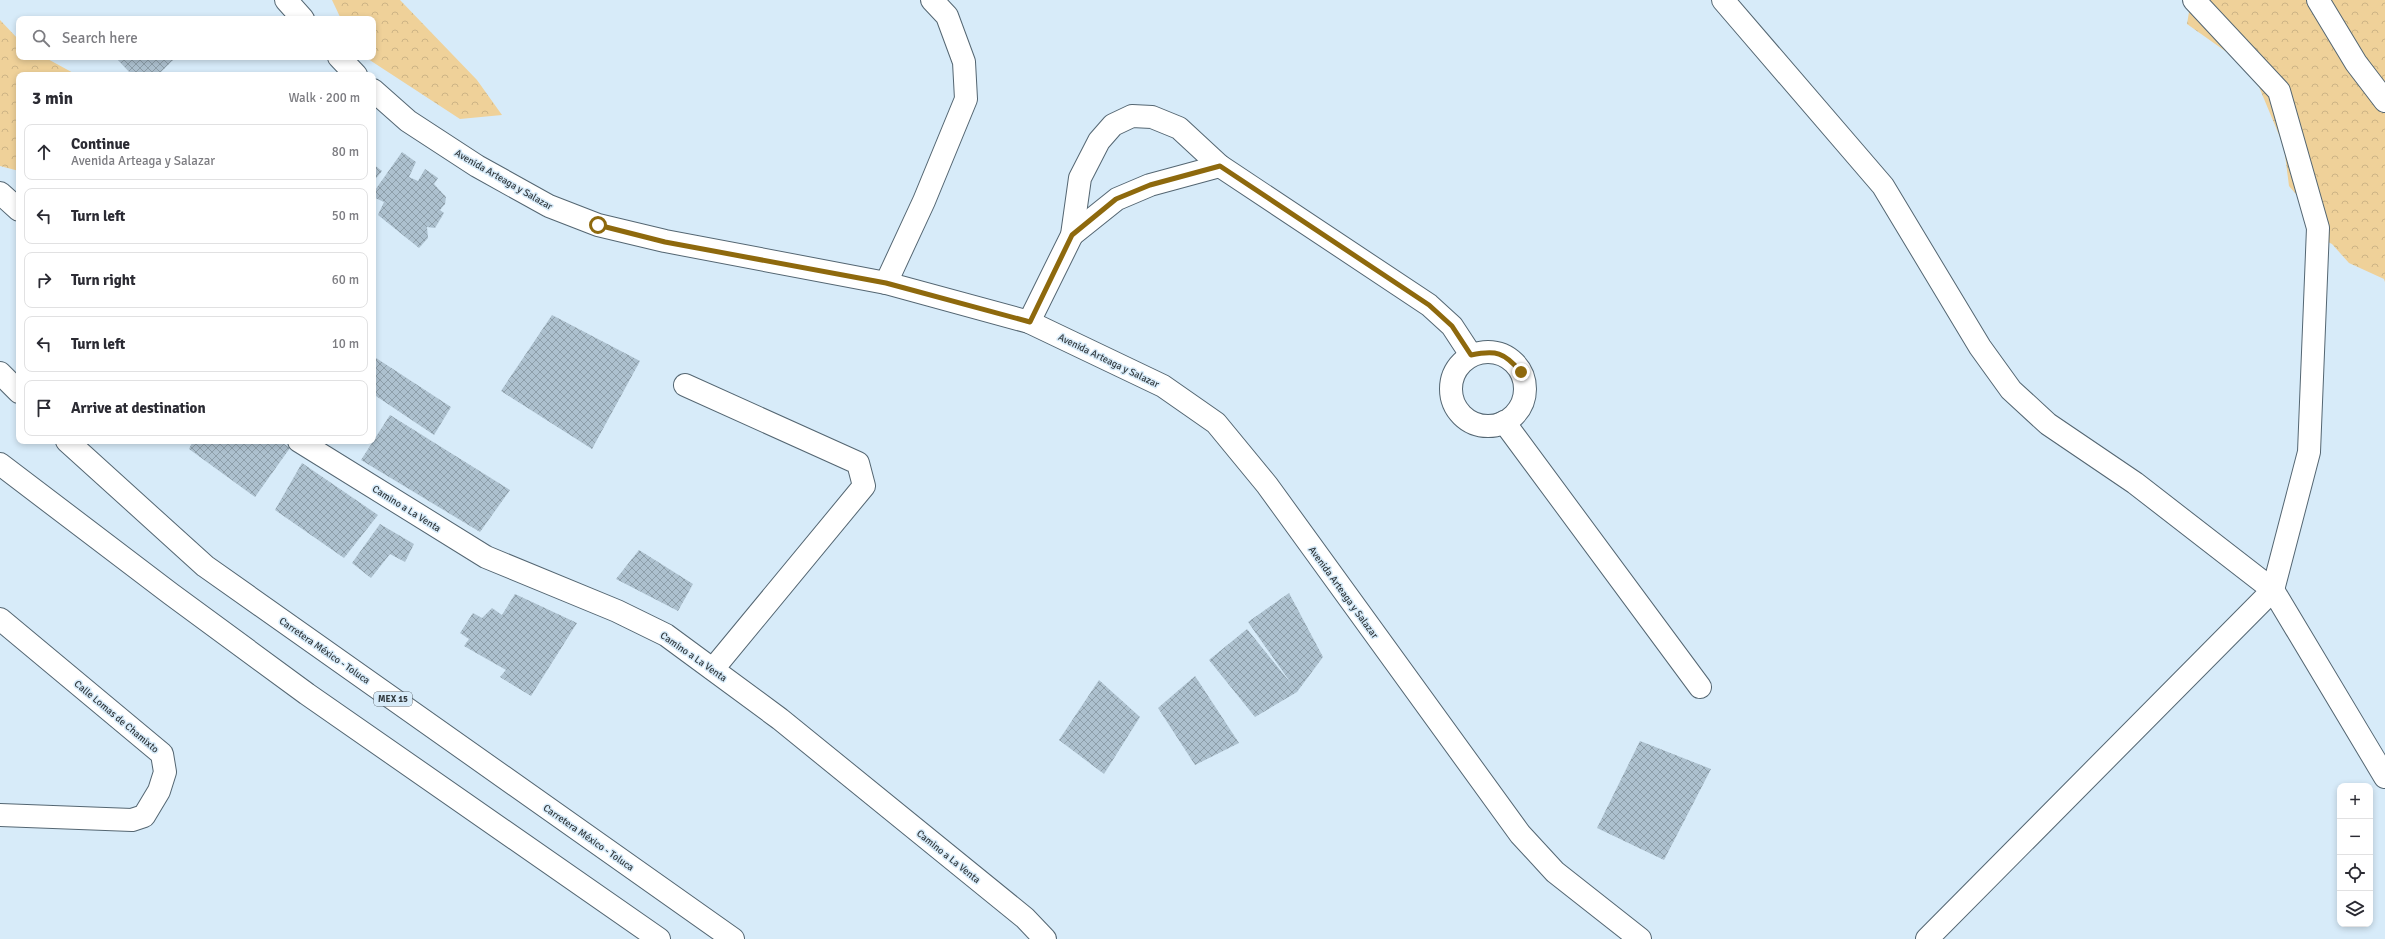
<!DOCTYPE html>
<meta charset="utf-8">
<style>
body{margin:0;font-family:Signika,sans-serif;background:#f7f7f7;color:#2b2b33}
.controls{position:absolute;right:12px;bottom:12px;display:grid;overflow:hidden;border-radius:8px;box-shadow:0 2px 6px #0003}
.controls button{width:36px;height:36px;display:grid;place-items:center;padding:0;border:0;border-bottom:1px solid #e1e1e2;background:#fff;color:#2b2b33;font:20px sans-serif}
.stop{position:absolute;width:12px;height:12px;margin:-9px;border:3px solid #8e690d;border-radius:50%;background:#fff}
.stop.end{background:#8e690d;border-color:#fff;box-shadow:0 1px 4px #0008}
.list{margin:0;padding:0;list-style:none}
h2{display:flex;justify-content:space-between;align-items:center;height:52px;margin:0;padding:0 16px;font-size:17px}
h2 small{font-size:13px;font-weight:400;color:#7c7c81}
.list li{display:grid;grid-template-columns:26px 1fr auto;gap:12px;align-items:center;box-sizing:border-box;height:56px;margin:0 8px 8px;padding:0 8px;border:1px solid #e1e1e2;border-radius:8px}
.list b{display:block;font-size:15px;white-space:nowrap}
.list p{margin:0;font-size:13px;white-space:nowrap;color:#7c7c81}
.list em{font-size:13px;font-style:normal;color:#7c7c81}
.icon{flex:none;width:22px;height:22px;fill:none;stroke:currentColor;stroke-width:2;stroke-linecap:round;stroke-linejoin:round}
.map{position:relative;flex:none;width:2385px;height:939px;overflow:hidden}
.search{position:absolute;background:#fff;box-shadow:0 2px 6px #0003;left:16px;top:16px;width:360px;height:44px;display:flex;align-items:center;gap:10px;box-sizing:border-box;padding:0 14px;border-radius:8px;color:#7c7c81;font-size:15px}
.panel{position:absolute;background:#fff;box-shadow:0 2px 6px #0003;left:16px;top:72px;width:360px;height:372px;border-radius:8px}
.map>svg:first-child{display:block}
.forest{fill:url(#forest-crowns)}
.building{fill:url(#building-cross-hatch)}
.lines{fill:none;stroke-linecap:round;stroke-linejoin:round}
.minor-casing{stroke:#546672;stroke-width:24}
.tertiary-casing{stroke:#546672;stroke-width:24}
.primary-casing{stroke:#546672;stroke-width:24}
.minor{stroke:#fff;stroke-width:22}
.tertiary{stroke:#fff;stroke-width:22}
.primary{stroke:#fff;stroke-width:22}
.route{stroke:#8e690d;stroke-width:5}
.labels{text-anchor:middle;stroke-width:3;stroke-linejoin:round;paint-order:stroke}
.shield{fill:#d7ebf9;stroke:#646f77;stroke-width:1}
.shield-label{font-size:9px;font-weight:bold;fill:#323a3f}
.street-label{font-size:10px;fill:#323a3f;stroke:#d7ebf9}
</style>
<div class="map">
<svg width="2385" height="939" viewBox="0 0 2385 939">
<defs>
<pattern id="forest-crowns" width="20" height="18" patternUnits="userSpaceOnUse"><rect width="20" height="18" fill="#efd199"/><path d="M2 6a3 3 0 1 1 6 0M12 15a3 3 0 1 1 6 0" fill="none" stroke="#cdb485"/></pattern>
<pattern id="building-cross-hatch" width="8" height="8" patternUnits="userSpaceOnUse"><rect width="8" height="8" fill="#adc1cf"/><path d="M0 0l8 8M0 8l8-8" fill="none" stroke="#8d9ea9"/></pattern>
</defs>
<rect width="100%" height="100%" fill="#d7ebf9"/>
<g class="forest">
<path d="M 332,0 L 400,0 L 477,80 L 502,115 L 460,119 L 365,57 L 373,57 L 373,19 L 341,19 Z"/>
<path d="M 2191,0 L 2385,0 L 2385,282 L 2384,279 L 2349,263 L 2332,244 L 2320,238 L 2301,200 L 2289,186 L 2284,147 L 2252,70 L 2187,24 Z"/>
<path d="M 0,20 L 19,40 L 19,57 L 44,57 L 77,75 L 19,75 L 19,171 L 0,166 Z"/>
</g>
<g class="building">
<path d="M 115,57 L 176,57 L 158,75 L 132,75 Z"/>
<path d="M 402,152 L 416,162 L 409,177 L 418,181 L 425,169 L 438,178 L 434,184 L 446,197 L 445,204 L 440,210 L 444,213 L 435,228 L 427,227 L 428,238 L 419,248 L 378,215 L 384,202 L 373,197 L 373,193 Z"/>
<path d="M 373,164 L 382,171 L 373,182 Z"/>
<path d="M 552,315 L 640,361 L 592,449 L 501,391 Z"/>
<path d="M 373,356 L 451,407 L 434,435 L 373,394 Z"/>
<path d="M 390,415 L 510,490 L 480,532 L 361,460 Z"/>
<path d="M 193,441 L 280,441 L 290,448 L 255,497 L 189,449 Z"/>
<path d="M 302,463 L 378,515 L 344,558 L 275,510 Z"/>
<path d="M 380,524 L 414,544 L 405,562 L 390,554 L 371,578 L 352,563 Z"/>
<path d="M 639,550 L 693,584 L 678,611 L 616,579 Z"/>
<path d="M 1289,593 L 1323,657 L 1297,692 L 1255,717 L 1209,660 L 1247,629 L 1293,686 L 1248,622 Z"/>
<path d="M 515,594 L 577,623 L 531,696 L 500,677 L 506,670 L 464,646 L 469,639 L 460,633 L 473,613 L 482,618 L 492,608 L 502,615 Z"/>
<path d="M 1195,676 L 1239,743 L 1195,765 L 1158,708 Z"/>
<path d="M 1099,680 L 1140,717 L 1104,774 L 1059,740 Z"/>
<path d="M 1640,741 L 1711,769 L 1664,860 L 1597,828 Z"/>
</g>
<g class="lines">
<g class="minor-casing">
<g id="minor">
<path d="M 1723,0 L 1883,186 L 1980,347 L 2011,390 L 2048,424 L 2135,483 L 2273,590 L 2385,777"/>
<path d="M 2318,0 L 2356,63 L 2385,101"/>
<path d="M 0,193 L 19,210"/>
<path d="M 1072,235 L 1117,199 L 1150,185 L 1220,166"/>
<path d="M 886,283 L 924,201 L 966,99 L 964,62 L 947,16 L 932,0"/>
<path d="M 1029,322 L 1072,235 L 1080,178 L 1099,141 L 1113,125 L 1132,116 L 1152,117 L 1179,128 L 1220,166 L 1429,305 L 1452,326 L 1471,355"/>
<circle cx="1488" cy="389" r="37"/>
<path d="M 685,385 L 858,463 L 864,486 L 713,669"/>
<path d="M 1504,422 L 1700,687"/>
<path d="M 299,441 L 486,557 L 617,611 L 666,635 L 780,719 L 1025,918 L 1045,939"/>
<path d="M 0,619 L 162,754 L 165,772 L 159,791 L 144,816 L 132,820 L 0,815"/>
<path d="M 1927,939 L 2273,590 L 2309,452 L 2318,228 L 2279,91 L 2194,0"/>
</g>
</g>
<g class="tertiary-casing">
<g id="tertiary">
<path d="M 286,0 L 303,19"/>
<path d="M 339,57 L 356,75"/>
<path d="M 373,90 L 408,121 L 477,166 L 549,206 L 598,225 L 665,241 L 886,283 L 1029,322 L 1163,386 L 1216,423 L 1267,485 L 1520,834 L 1555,872 L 1640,939"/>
</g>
</g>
<g class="primary-casing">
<g id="primary">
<path d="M 0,373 L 19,392"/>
<path d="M 67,441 L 205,566 L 733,939"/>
<path d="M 0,464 L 171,594 L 307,694 L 659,939"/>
</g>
</g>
<use href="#minor" class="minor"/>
<use href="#tertiary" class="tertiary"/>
<use href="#primary" class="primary"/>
</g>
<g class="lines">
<path class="route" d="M 598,225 L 665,242 L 886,283 L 1030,322 L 1072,235 L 1116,199 L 1150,185 L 1220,166 L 1429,305 L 1452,326 L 1471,355 C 1496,350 1504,352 1521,372"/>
</g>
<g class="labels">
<rect class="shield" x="374" y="692" width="38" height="14" rx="3"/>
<g class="shield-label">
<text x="393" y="702">MEX 15</text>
</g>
<g class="street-label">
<text transform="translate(504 179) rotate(30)" y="4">Avenida Arteaga y Salazar</text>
<text transform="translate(1109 360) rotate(26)" y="4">Avenida Arteaga y Salazar</text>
<text transform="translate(407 508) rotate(32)" y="4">Camino a La Venta</text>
<text transform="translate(1344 592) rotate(54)" y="4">Avenida Arteaga y Salazar</text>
<text transform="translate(325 650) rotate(35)" y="4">Carretera México - Toluca</text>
<text transform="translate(694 656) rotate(35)" y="4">Camino a La Venta</text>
<text transform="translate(117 716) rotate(40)" y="4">Calle Lomas de Chamixto</text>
<text transform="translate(589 837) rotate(35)" y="4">Carretera México - Toluca</text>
<text transform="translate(949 856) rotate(39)" y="4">Camino a La Venta</text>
</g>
</g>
</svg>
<div class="controls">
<button>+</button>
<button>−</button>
<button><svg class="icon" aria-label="locate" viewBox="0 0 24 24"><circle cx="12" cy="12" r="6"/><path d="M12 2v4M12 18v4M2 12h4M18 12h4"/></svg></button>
<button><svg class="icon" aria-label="layers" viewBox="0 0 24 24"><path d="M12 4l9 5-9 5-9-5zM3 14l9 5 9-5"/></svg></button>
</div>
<div class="stop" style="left:598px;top:225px"></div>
<div class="stop end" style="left:1521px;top:372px"></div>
<div class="search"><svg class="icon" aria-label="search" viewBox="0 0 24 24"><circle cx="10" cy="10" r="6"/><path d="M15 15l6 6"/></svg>Search here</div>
<section class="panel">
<h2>3 min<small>Walk · 200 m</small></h2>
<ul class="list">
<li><svg class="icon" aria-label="ahead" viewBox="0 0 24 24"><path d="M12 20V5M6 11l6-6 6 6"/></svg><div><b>Continue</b><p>Avenida Arteaga y Salazar</p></div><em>80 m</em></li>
<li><svg class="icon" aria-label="left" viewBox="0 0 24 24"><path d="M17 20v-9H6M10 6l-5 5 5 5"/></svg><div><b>Turn left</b></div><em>50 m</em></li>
<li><svg class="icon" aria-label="right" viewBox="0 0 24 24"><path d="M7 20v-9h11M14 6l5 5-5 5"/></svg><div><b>Turn right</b></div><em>60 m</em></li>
<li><svg class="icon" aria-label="left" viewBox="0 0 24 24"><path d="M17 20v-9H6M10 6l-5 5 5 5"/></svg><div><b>Turn left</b></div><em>10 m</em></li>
<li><svg class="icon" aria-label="arrive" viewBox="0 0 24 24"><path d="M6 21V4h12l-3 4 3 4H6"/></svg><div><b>Arrive at destination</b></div></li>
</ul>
</section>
</div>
